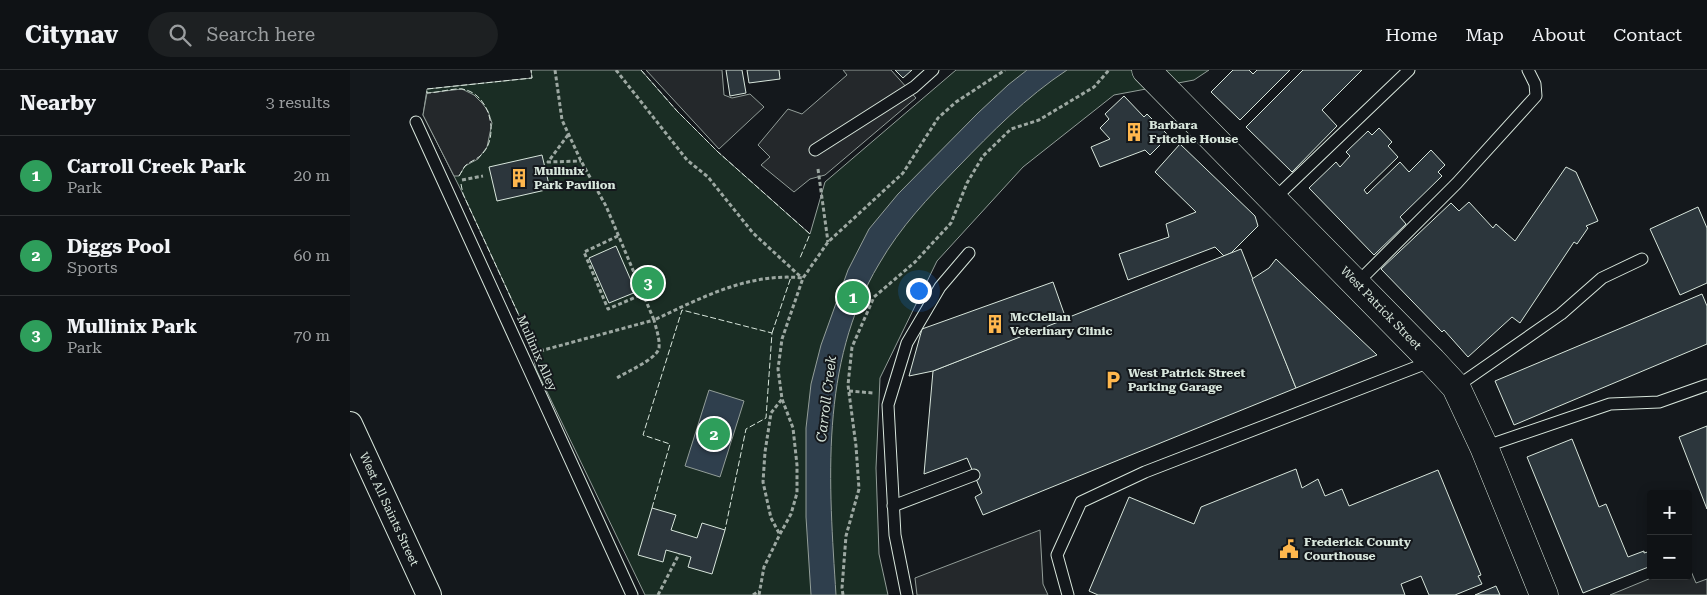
<!DOCTYPE html>
<meta charset="utf-8">
<style>
body{margin:0;font-family:"Roboto Serif",serif;background:#1d2022;color:#f1f3f6}
.controls{position:absolute;right:15px;bottom:15px;display:grid;overflow:hidden;border-radius:5px;box-shadow:0 2px 12px #0003}
.controls button{width:45px;height:45px;display:grid;place-items:center;padding:0;border:0;border-bottom:1px solid #2f3234;background:#0f1215;color:#f1f3f6;font:25px sans-serif}
.you{position:absolute;left:568px;top:220px;width:18px;height:18px;margin:-12px;border:4px solid #fff;border-radius:50%;background:#1a73e8;box-shadow:0 0 0 8px #1a73e833}
.badge{display:grid;place-items:center;width:32px;height:32px;border-radius:50%;background:#ffb74d;color:#fff;font-size:16px;font-weight:700}
.pin{position:absolute;translate:-50% -50%;border:2px solid #fff;box-shadow:0 1px 5px #0006}
.list{margin:0;padding:0;list-style:none}
h2{display:flex;justify-content:space-between;align-items:center;height:65px;margin:0;padding:0 20px;font-size:21px}
h2 small{font-size:16px;font-weight:400;color:#9b9ea0}
.list li{display:grid;grid-template-columns:32px 1fr auto;gap:15px;align-items:center;box-sizing:border-box;height:80px;padding:0 20px;border-top:1px solid #2f3234}
.list b{display:block;font-size:19px;white-space:nowrap}
.list p{margin:0;font-size:16px;white-space:nowrap;color:#9b9ea0}
.list em{font-size:16px;font-style:normal;color:#9b9ea0}
.icon{flex:none;width:28px;height:28px;fill:none;stroke:currentColor;stroke-width:2;stroke-linecap:round;stroke-linejoin:round}
.map{position:relative;flex:none;width:1357px;height:525px;overflow:hidden}
header{display:flex;align-items:center;gap:30px;box-sizing:border-box;height:70px;padding:0 25px;background:#0f1215;border-bottom:1px solid #2f3234}
header strong{font-size:24px}
nav{display:flex;gap:28px;margin-inline-start:auto;font-size:18px}
.search{width:350px;height:45px;background:#1d2022;display:flex;align-items:center;gap:12px;box-sizing:border-box;padding:0 18px;border-radius:28px;color:#9b9ea0;font-size:19px}
main{display:flex}
aside{flex:1;background:#0f1215}
.map>svg:first-child{display:block}
.green{fill:#1a2d24;stroke:#939e99}
.parking{fill:#24282b;stroke:#939e99}
.water{fill:#2f3f4d;stroke:#939e99}
.building{fill:#2c363c;stroke:#d8e6dc}
.lines{fill:none;stroke-linecap:round;stroke-linejoin:round}
.lane-casing{stroke:#d8e6dc;stroke-width:13}
.street-casing{stroke:#d8e6dc;stroke-width:26}
.primary-casing{stroke:#d8e6dc;stroke-width:29}
.path{stroke:#9da8a2;stroke-width:3;stroke-dasharray:4 2.5;stroke-linecap:butt}
.lane{stroke:#14181c;stroke-width:11}
.street{stroke:#14181c;stroke-width:24}
.primary{stroke:#14181c;stroke-width:28}
.fence{stroke:#d8e6dc;stroke-width:1;stroke-dasharray:6 2.5;stroke-linecap:butt}
.labels{text-anchor:middle;stroke-width:4;stroke-linejoin:round;paint-order:stroke}
.poi-label{font-size:12px;font-weight:bold;fill:#d8e6dc;stroke:#14181c;text-anchor:start}
.street-label{font-size:12px;fill:#d8e6dc;stroke:#14181c}
.water-label{font-size:14px;font-style:italic;fill:#d8e6dc;stroke:#14181c}
</style>
<header>
<strong>Citynav</strong>
<div class="search"><svg class="icon" aria-label="search" viewBox="0 0 24 24"><circle cx="10" cy="10" r="6"/><path d="M15 15l6 6"/></svg>Search here</div>
<nav><a>Home</a><a>Map</a><a>About</a><a>Contact</a></nav>
</header>
<main>
<aside>
<h2>Nearby<small>3 results</small></h2>
<ul class="list">
<li><span class="badge" style="background:#2e9e5b">1</span><div><b>Carroll Creek Park</b><p>Park</p></div><em>20 m</em></li>
<li><span class="badge" style="background:#2e9e5b">2</span><div><b>Diggs Pool</b><p>Sports</p></div><em>60 m</em></li>
<li><span class="badge" style="background:#2e9e5b">3</span><div><b>Mullinix Park</b><p>Park</p></div><em>70 m</em></li>
</ul>
</aside>
<div class="map">
<svg width="1357" height="525" viewBox="0 0 1357 525">
<rect width="100%" height="100%" fill="#14181c"/>
<path class="green" d="M 181,0 L 291,0 L 327,41 L 368,82 L 460,164 L 475,112 L 606,0 L 859,0 L 844,10 L 764,25 L 673,97 L 587,191 L 530,308 L 526,398 L 529,484 L 538,525 L 295,525 L 186,299 L 178,265 L 113,124 L 73,45 L 77,19 L 182,8 Z"/>
<g class="parking">
<path d="M 296,0 L 372,0 L 374,25 L 382,28 L 400,24 L 414,37 L 369,79 Z"/>
<path d="M 493,0 L 541,0 L 566,28 L 475,105 L 460,109 L 444,122 L 411,95 L 420,87 L 408,75 L 438,39 L 452,44 L 497,5 Z"/>
<path d="M 112,19 L 124,25 L 132,33 L 138,41 L 142,53 L 137,77 L 128,89 L 115,96 L 109,106 L 104,106 L 73,45 L 77,23 Z"/>
<path d="M 690,460 L 693,514 L 698,525 L 567,525 L 565,508 Z"/>
<path d="M 1338,494 L 1346,513 L 1357,509 L 1357,525 L 1260,525 L 1306,506 L 1338,506 Z"/>
</g>
<g class="water">
<path d="M 677,0 L 717,0 C 676,27 642,62 608,97 C 578,128 551,156 529,194 C 469,294 479,414 486,525 L 461,525 L 456,447 L 456,358 L 461,314 L 471,275 L 498,200 L 519,159 L 548,124 L 628,43 L 658,15 Z"/>
<path d="M 359,320 L 394,331 L 370,407 L 335,396 Z"/>
</g>
<g class="building">
<path d="M 376,0 L 392,0 L 396,23 L 380,26 Z"/>
<path d="M 397,0 L 429,0 L 430,9 L 399,13 Z"/>
<path d="M 545,0 L 562,0 L 553,8 Z"/>
<path d="M 883,0 L 899,0 L 903,4 L 907,0 L 940,0 L 890,50 L 861,22 Z"/>
<path d="M 953,0 L 1012,0 L 972,40 L 987,56 L 942,102 L 896,57 Z"/>
<path d="M 774,26 L 794,47 L 797,44 L 819,66 L 800,85 L 795,80 L 750,97 L 741,77 L 760,69 L 750,58 L 759,49 L 755,44 Z"/>
<path d="M 1029,58 L 1042,72 L 1038,76 L 1048,87 L 1014,120 L 1017,124 L 1050,92 L 1059,102 L 1081,80 L 1095,95 L 1088,102 L 1092,106 L 1050,147 L 1056,154 L 1024,185 L 959,118 L 986,92 L 990,97 L 1000,86 L 996,82 L 1018,61 L 1022,65 Z"/>
<path d="M 830,74 L 905,146 L 908,156 L 881,183 L 874,186 L 865,177 L 778,210 L 769,184 L 819,167 L 816,154 L 846,142 L 805,102 Z"/>
<path d="M 192,85 L 200,119 L 147,131 L 139,97 Z"/>
<path d="M 1216,97 L 1226,102 L 1248,151 L 1236,156 L 1238,158 L 1227,174 L 1224,172 L 1170,253 L 1162,247 L 1118,287 L 1094,260 L 1092,262 L 1031,199 L 1101,133 L 1109,141 L 1119,132 L 1143,158 L 1146,154 L 1165,171 Z"/>
<path d="M 1348,137 L 1357,158 L 1357,213 L 1330,225 L 1300,159 Z"/>
<path d="M 266,176 L 286,222 L 259,233 L 239,188 Z"/>
<path d="M 891,179 L 946,318 L 633,445 L 625,427 L 632,423 L 617,388 L 574,404 L 583,301 Z"/>
<path d="M 926,189 L 1027,285 L 946,318 L 902,209 L 919,198 Z"/>
<path d="M 703,212 L 716,249 L 583,301 L 559,306 L 572,259 Z"/>
<path d="M 1352,224 L 1357,236 L 1357,274 L 1164,355 L 1145,311 Z"/>
<path d="M 1357,356 L 1357,439 L 1329,367 Z"/>
<path d="M 1222,369 L 1249,437 L 1256,434 L 1278,487 L 1294,481 L 1294,483 L 1301,481 L 1301,496 L 1233,523 L 1177,387 Z"/>
<path d="M 946,399 L 952,418 L 968,409 L 975,426 L 992,419 L 999,436 L 1088,400 L 1131,505 L 1128,506 L 1132,514 L 1105,525 L 1079,525 L 1071,506 L 1051,514 L 1055,525 L 748,525 L 739,521 L 779,427 L 844,454 L 851,437 Z"/>
<path d="M 302,438 L 326,445 L 321,460 L 347,468 L 352,453 L 375,460 L 362,504 L 338,497 L 341,487 L 316,480 L 313,492 L 288,485 Z"/>
<path d="M 1146,516 L 1150,525 L 1125,525 Z"/>
</g>
<g class="lines">
<g class="lane-casing">
<g id="lane">
<path d="M 66,52 L 282,525"/>
<path d="M 465,80 L 564,17 L 583,0"/>
<path d="M 924,129 L 1059,0"/>
<path d="M 1006,214 L 1107,113 L 1186,26 L 1185,14 L 1178,0"/>
<path d="M 1106,317 L 1211,244 L 1252,208 L 1292,189"/>
<path d="M 1134,377 L 1260,334 L 1309,332 L 1357,315"/>
<path d="M 543,436 L 624,405"/>
<path d="M 557,525 L 545,465 L 538,335 L 557,273 L 590,217 L 619,183"/>
<path d="M 718,525 L 707,485 L 731,432 L 795,402 L 1082,291"/>
</g>
</g>
<g class="street-casing">
<path id="street" d="M 0,354 L 79,525"/>
</g>
<g class="primary-casing">
<path id="primary" d="M 796,0 L 1082,291 L 1106,317 L 1134,377 L 1194,525"/>
</g>
<g class="path">
<path d="M 205,0 L 212,50 L 231,91 L 256,136 L 304,250 C 351,228 399,202 453,208"/>
<path d="M 266,0 L 337,90 L 358,107 L 403,163 L 452,208"/>
<path d="M 218,65 L 198,92 L 231,91"/>
<path d="M 468,99 L 478,172"/>
<path d="M 112,110 L 133,106"/>
<path d="M 268,166 L 234,182 L 258,239 L 293,224"/>
<path d="M 190,281 L 304,250 C 306,258 310,269 309,278 C 307,289 276,302 267,308"/>
<path d="M 499,321 L 523,323"/>
<path d="M 429,463 L 421,448 L 413,412 L 415,382 L 421,343 L 432,329"/>
<path d="M 308,525 L 329,484"/>
<path d="M 403,525 L 409,521"/>
<path d="M 409,525 L 414,497 L 430,464 L 441,444 L 447,423 L 447,395 L 443,358 L 432,329 L 428,299 L 432,269 L 453,208 L 478,172 L 553,103 L 588,48 L 606,32 L 655,0"/>
<path d="M 493,525 L 492,518 L 496,466 L 509,419 L 506,376 L 498,315 L 502,277 L 524,227 L 565,192 L 601,153 L 617,113 L 633,86 L 661,59 L 689,50 L 744,17 L 759,0"/>
</g>
<use href="#lane" class="lane"/>
<use href="#street" class="street"/>
<use href="#primary" class="primary"/>
<g class="fence">
<path d="M 291,0 L 327,41 L 368,82 L 460,164 L 450,188"/>
<path d="M 109,106 C 111,103 113,99 115,96 C 123,89 129,90 136,79 C 148,59 138,23 112,19 C 103,18 87,23 77,23 L 77,19 L 182,8 L 181,0"/>
<path d="M 111,114 L 113,124 L 178,265"/>
<path d="M 422,263 L 441,207"/>
<path d="M 302,438 L 320,374 L 293,365 L 332,240 L 422,263 L 416,348 L 396,359 L 375,460"/>
</g>
</g>
<defs>
<g id="building-bare" transform="scale(1.5)"><path d="M-4-6H4V6H1V3H-1V6H-4ZM-2.5-4.3h1.7v1.8h-1.7ZM.8-4.3h1.7v1.8H.8ZM-2.5-1h1.7V.8h-1.7ZM.8-1h1.7V.8H.8Z" fill="#ffb74d" stroke="#14181c" stroke-width="2.5" paint-order="stroke"/></g>
<g id="parking-bare" transform="scale(1.5)"><path d="M-3.5-5.5H1a3.5 3.5 0 0 1 0 7H-1V5.5H-3.5ZM-1-3.4V-.6H.8a1.4 1.4 0 0 0 0-2.8Z" fill="#ffb74d" stroke="#14181c" stroke-width="2.5" paint-order="stroke"/></g>
<g id="civic-bare" transform="scale(1.5)"><path d="M-.6-6.5H3V-4.5H.6V-3L4-1V1h2V6H-6V1h2V-1L-.6-3ZM-1.2 2.5V6h2.4V2.5Z" fill="#ffb74d" stroke="#14181c" stroke-width="2.5" paint-order="stroke"/></g>
</defs>
<g fill-rule="evenodd">
<use href="#building-bare" x="784" y="62"/>
<use href="#building-bare" x="169" y="108"/>
<use href="#building-bare" x="645" y="254"/>
<use href="#parking-bare" x="763" y="310"/>
<use href="#civic-bare" x="939" y="479"/>
</g>
<g class="labels">
<g class="poi-label">
<text x="799" y="59">Barbara<tspan x="799" dy="14">Fritchie House</tspan></text>
<text x="184" y="105">Mullinix<tspan x="184" dy="14">Park Pavilion</tspan></text>
<text x="660" y="251">McClellan<tspan x="660" dy="14">Veterinary Clinic</tspan></text>
<text x="778" y="307">West Patrick Street<tspan x="778" dy="14">Parking Garage</tspan></text>
<text x="954" y="476">Frederick County<tspan x="954" dy="14">Courthouse</tspan></text>
</g>
<g class="street-label">
<text transform="translate(1031 238) rotate(46)" y="4">West Patrick Street</text>
<text transform="translate(187 283) rotate(66)" y="4">Mullinix Alley</text>
<text transform="translate(39 439) rotate(65)" y="4">West All Saints Street</text>
</g>
<g class="water-label">
<text transform="translate(476 329) rotate(-83)" y="5">Carroll Creek</text>
</g>
</g>
</svg>
<div class="controls">
<button>+</button>
<button>−</button>
</div>
<div class="you"></div>
<div class="pin badge" style="left:503px;top:227px;background:#2e9e5b">1</div>
<div class="pin badge" style="left:364px;top:364px;background:#2e9e5b">2</div>
<div class="pin badge" style="left:298px;top:213px;background:#2e9e5b">3</div>
</div>
</main>
